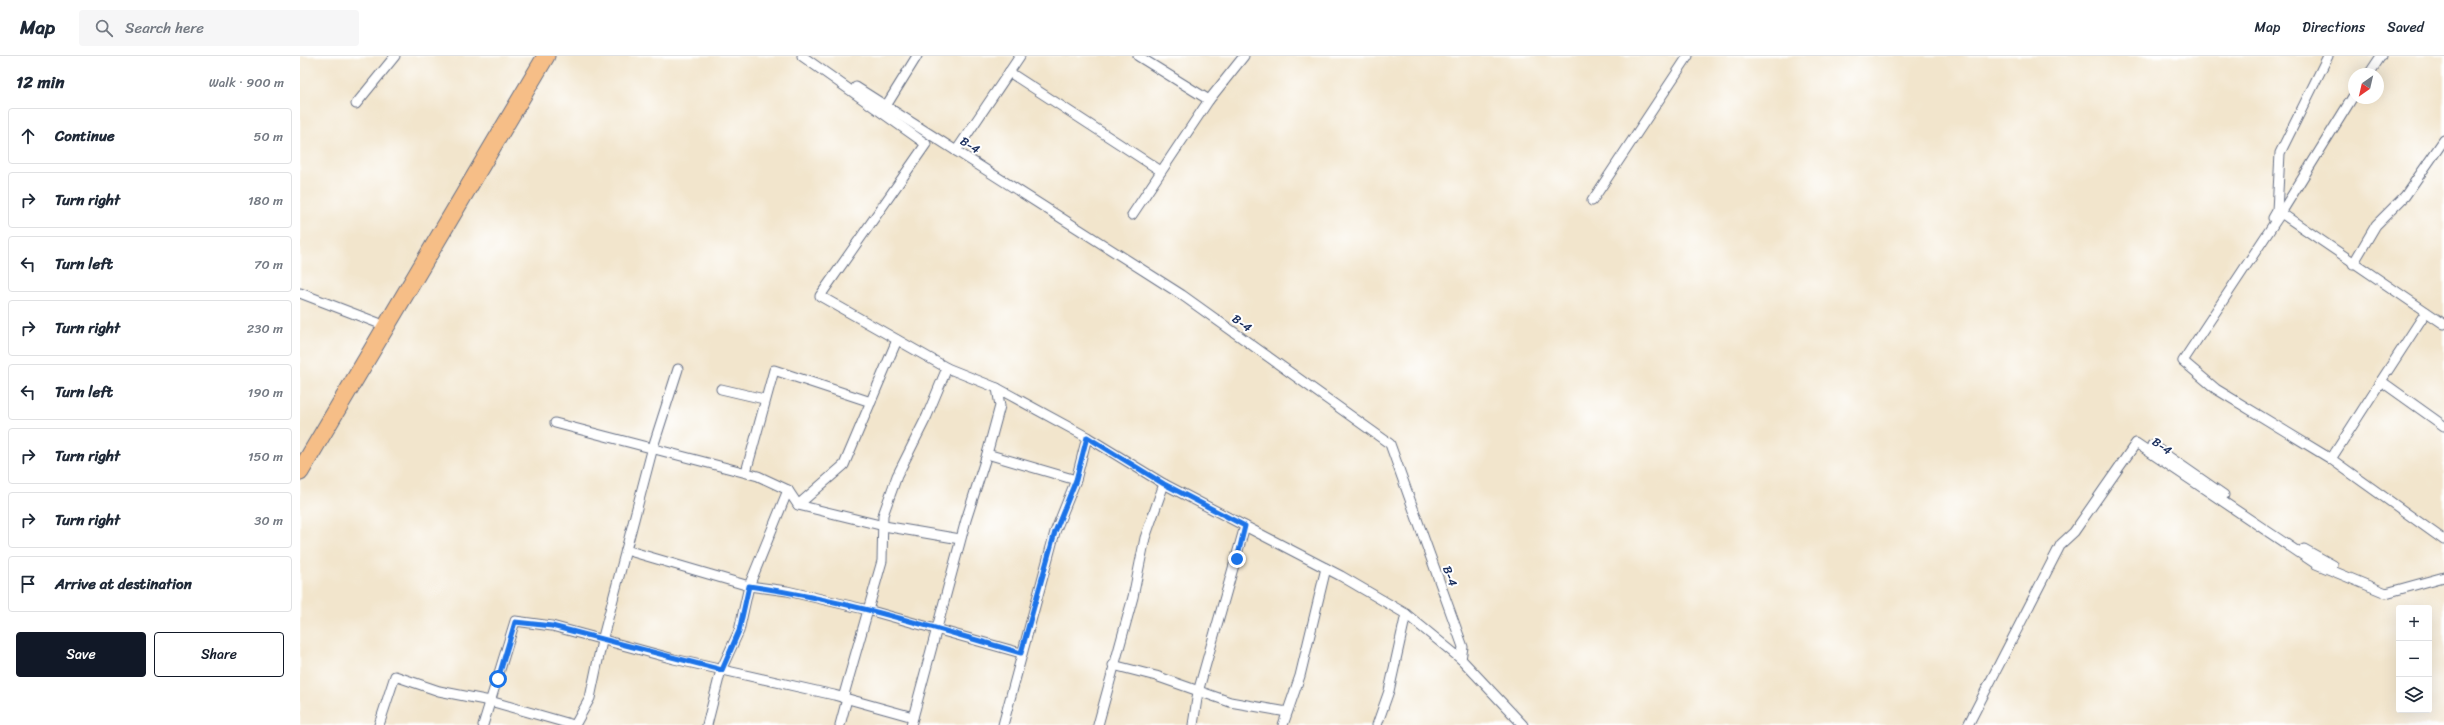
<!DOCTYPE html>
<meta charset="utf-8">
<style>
body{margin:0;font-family:Sriracha,sans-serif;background:#f6f6f7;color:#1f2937}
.controls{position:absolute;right:12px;bottom:12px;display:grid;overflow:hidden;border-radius:4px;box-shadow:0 4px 16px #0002}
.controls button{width:36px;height:36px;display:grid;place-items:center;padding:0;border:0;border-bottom:1px solid #e0e1e3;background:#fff;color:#1f2937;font:20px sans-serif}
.compass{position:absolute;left:2048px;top:12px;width:36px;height:36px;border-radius:50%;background:#fff;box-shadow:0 4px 16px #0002;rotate:214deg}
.stop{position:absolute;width:12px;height:12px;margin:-9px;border:3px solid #1a73e8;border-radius:50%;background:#fff}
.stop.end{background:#1a73e8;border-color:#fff;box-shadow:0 1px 4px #0008}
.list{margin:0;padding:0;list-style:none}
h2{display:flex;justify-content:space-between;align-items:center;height:52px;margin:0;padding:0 16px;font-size:17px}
h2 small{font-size:13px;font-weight:400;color:#747a83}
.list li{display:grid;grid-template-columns:26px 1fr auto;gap:12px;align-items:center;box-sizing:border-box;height:56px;margin:0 8px 8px;padding:0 8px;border:1px solid #e0e1e3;border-radius:4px}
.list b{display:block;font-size:15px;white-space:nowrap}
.list em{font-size:13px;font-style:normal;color:#747a83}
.actions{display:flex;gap:8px;padding:12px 16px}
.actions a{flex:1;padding:9px 0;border:1px solid #111827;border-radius:4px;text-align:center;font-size:14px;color:#111827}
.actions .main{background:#111827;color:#fff}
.icon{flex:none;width:22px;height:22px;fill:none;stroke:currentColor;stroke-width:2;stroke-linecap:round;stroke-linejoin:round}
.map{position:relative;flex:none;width:2144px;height:669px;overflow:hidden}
header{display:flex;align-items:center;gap:24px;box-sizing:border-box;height:56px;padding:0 20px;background:#fff;border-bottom:1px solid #e0e1e3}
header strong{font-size:19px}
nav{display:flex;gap:22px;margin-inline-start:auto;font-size:14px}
.search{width:280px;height:36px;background:#f6f6f7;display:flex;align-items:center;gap:10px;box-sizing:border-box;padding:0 14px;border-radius:4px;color:#747a83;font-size:15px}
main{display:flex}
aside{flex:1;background:#fff}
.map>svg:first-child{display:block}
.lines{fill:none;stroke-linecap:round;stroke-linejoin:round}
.street-casing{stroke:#666f84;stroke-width:11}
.highway-casing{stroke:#666f84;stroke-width:19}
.street{stroke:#fff;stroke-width:9}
.highway{stroke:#f6be87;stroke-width:17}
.route{stroke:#1a73e8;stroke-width:5}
.labels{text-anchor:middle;stroke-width:4;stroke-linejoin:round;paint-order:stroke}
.street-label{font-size:12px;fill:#1b2f5e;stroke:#fff}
</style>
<header>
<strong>Map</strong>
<div class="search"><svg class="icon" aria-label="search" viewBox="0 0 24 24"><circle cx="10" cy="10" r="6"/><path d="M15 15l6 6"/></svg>Search here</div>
<nav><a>Map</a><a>Directions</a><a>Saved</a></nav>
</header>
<main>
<aside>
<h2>12 min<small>Walk · 900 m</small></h2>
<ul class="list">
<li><svg class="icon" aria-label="ahead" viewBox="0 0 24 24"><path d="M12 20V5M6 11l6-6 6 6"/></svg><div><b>Continue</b></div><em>50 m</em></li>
<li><svg class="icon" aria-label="right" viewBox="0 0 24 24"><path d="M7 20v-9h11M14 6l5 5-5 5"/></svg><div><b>Turn right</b></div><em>180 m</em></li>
<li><svg class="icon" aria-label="left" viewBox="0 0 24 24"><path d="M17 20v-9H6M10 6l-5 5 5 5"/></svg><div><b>Turn left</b></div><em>70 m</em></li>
<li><svg class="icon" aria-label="right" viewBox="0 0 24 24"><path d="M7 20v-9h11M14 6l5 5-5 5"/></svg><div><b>Turn right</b></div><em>230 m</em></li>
<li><svg class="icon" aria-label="left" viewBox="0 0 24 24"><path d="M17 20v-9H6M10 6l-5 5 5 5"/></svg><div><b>Turn left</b></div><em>190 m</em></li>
<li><svg class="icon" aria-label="right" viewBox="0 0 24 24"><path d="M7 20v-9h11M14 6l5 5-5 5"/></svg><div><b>Turn right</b></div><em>150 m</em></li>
<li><svg class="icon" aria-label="right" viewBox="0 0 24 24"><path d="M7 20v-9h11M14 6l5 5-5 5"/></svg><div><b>Turn right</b></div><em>30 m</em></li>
<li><svg class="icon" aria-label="arrive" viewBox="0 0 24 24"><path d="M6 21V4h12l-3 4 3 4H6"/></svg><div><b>Arrive at destination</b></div></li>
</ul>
<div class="actions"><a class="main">Save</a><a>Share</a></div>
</aside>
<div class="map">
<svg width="2144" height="669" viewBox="0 0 2144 669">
<rect width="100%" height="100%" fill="#fff"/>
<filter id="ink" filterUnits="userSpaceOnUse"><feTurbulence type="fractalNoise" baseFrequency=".025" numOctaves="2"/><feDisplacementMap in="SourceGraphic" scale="8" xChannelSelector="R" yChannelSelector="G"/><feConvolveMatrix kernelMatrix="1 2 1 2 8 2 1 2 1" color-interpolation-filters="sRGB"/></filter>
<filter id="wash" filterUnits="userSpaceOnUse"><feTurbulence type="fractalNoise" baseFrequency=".012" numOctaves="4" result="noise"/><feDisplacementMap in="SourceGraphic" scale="16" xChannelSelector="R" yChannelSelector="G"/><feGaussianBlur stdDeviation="0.9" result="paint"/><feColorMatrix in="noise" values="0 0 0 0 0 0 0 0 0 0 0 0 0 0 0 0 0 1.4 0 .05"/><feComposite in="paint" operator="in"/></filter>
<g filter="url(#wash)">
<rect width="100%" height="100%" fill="#f2e5cc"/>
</g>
<g filter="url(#ink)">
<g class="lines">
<g class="street-casing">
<g id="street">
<path d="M 502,0 L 626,88 L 520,240 L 647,312 L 697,332 L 787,381 L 864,428 L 1041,520 L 1106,558 L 1161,603"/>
<path d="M 838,0 L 909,44"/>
<path d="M 709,16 L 861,115"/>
<path d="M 2069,18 L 2081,0"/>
<path d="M 556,31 L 882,239 L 1090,388 L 1163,591 L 1161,603 L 1223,669"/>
<path d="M 56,48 L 95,0"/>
<path d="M 586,50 L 617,0"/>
<path d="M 656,95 L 720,0"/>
<path d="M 1292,145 L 1388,0"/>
<path d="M 1981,157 L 2144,268"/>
<path d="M 832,159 L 909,44 L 944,0"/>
<path d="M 1973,162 L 1977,155 L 1980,97 L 2028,0"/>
<path d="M 2053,208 L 2076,169 L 2105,140 L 2144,84"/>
<path d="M 0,237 L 86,270"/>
<path d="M 2081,325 L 2126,256"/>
<path d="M 421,333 L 464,343"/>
<path d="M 255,367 L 458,420 L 488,434 L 498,449 L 584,470 L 660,483"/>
<path d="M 2144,370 L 2081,325 L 2031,403 L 2144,484"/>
<path d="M 1852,389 L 1924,439"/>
<path d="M 687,398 L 776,424"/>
<path d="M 2031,403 L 1916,333 L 1883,305 L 1981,157 L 2054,39"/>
<path d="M 446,416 L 474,314 L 571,346"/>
<path d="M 498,449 L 544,409 L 597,284"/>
<path d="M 2004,493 L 2033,509"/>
<path d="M 326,494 L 449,530 L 487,535 L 568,554 L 721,597"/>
<path d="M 813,609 L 856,620 L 930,646 L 987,656"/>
<path d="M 543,642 L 582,505 L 583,459 L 597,420 L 627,360 L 647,312"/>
<path d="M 79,669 L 95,620 L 139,635 L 190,645 L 274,669"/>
<path d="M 183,669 L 215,565 L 252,570 L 374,603 L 534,639 L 613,661"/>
<path d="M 275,669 L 290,642 L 302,585 L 353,391 L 378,313"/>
<path d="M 407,669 L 421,614 L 439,575 L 449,530 L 488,434"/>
<path d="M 540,669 L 547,643"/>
<path d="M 611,669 L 666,464 L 687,398 L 700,350 L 697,332"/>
<path d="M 703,669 L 755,476 L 776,424 L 787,381"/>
<path d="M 798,669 L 833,541 L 845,482 L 864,428"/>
<path d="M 893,669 L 898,636 L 945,470"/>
<path d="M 983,669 L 1000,620 L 1026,512"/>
<path d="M 1077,669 L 1089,635 L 1106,558"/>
<path d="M 1668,669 L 1761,488 L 1774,476 L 1836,387 L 2016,508 L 2086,537 L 2144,521"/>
</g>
</g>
<g class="highway-casing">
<path id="highway" d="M 0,416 L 246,0"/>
</g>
<use href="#street" class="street"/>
<use href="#highway" class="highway"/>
</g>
</g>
<g class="lines" filter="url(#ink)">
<path class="route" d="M 198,623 L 215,566 L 252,570 L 422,614 L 439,575 L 449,530 C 542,543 631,571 721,597 L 755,476 L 776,424 L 787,381 L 864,428 L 945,470 L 937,503"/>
</g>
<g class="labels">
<g class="street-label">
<text transform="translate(670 89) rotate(32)" y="4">B-4</text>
<text transform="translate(942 267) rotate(36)" y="4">B-4</text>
<text transform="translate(1862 390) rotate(34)" y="4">B-4</text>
<text transform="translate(1150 520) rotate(70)" y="4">B-4</text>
</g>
</g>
</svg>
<div class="controls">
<button>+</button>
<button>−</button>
<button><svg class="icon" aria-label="layers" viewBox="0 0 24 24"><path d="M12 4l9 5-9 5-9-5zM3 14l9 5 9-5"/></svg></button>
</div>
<svg class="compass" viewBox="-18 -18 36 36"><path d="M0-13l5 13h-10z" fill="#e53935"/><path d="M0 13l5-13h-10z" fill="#747a83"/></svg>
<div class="stop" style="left:198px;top:623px"></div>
<div class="stop end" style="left:937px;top:503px"></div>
</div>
</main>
